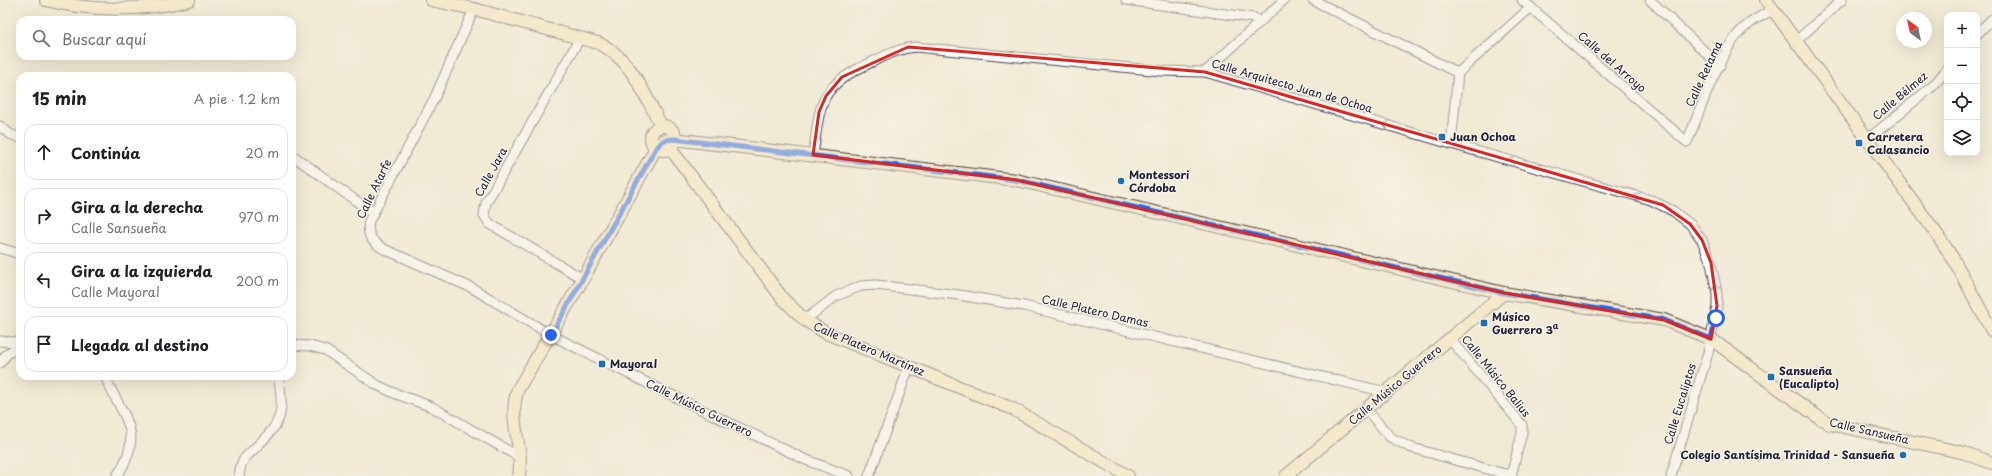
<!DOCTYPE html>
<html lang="es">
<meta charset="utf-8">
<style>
body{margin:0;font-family:"Playpen Sans",sans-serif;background:#f2f2f2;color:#202124}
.controls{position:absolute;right:12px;top:12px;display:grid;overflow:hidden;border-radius:8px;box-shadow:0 4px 16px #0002}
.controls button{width:36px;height:36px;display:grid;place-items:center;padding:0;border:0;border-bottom:1px solid #e0e0e0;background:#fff;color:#202124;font:20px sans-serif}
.compass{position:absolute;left:1896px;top:12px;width:36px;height:36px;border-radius:50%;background:#fff;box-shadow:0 4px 16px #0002;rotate:327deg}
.stop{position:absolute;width:12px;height:12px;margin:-9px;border:3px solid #2563eb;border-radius:50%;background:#fff}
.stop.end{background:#2563eb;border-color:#fff;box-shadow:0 1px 4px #0008}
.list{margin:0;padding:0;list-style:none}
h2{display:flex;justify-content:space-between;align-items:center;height:52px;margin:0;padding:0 16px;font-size:17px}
h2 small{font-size:13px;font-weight:400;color:#757577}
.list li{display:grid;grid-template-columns:26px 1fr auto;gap:12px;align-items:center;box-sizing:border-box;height:56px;margin:0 8px 8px;padding:0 8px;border:1px solid #e0e0e0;border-radius:12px}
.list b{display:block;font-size:15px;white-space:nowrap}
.list p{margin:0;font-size:13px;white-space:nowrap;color:#757577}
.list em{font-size:13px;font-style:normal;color:#757577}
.icon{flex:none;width:22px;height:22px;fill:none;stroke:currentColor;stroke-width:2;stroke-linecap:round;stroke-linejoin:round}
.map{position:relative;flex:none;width:1992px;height:476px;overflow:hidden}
.search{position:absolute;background:#fff;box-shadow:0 4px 16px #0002;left:16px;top:16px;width:280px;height:44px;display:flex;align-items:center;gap:10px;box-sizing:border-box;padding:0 14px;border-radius:12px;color:#757577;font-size:15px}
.panel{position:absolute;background:#fff;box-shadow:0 4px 16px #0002;left:16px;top:72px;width:280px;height:308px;border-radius:12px}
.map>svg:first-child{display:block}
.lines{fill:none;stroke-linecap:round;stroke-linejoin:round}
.street-casing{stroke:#414052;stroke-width:11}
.secondary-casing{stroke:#414052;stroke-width:14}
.street{stroke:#fff;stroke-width:9}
.secondary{stroke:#f8e8c3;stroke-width:12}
.oneway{stroke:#9c9ca7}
.route{stroke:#2563eb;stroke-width:5}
.marked{fill:none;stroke:#d62828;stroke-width:3;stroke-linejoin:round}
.poi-dot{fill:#1f6fb2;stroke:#f7f3e8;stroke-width:1.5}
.labels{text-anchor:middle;stroke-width:3;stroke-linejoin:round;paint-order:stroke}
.street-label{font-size:11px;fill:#22223b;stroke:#f7f3e8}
.poi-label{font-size:11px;font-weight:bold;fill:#22223b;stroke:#f7f3e8;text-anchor:start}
</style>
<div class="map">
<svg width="1992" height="476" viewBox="0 0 1992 476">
<rect width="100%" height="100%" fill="#f7f3e8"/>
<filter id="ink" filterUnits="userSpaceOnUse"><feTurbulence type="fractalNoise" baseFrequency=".025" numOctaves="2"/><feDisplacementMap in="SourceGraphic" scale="8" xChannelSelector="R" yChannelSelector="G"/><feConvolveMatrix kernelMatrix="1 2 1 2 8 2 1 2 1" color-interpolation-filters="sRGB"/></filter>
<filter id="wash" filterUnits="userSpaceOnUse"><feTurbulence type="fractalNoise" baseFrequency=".012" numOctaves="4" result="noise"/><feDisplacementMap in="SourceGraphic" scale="16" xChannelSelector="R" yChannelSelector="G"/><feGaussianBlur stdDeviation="0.9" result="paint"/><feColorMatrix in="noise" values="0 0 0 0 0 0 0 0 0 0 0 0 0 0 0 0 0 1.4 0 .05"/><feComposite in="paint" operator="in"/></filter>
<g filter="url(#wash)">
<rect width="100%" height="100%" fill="#f1ead5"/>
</g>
<g filter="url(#ink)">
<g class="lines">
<g class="street-casing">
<g id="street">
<path d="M 1126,0 L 1254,18 L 1260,22"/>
<path d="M 1313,0 L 1458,73"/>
<path d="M 1522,0 L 1687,142 C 1700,112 1717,58 1738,34 C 1747,23 1760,16 1773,10"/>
<path d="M 1650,0 L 1720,66"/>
<path d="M 474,9 L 435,97 L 369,221 C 366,235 372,242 384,249 L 472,288 L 551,335 L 653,386 L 804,459 L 849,476"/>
<path d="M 1977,34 L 1992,19"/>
<path d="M 580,38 L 486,203 L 484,215 L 490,224 L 583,279"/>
<path d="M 1796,41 L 1842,0"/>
<path d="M 1205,72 L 1284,0"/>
<path d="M 0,126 L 10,134 L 20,138"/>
<path d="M 1867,140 L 1934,85 L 1947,69"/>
<path d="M 1451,144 L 1458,73 L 1531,7"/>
<path d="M 292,155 L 373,213"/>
<path d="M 813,155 C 821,100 818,87 872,62 C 887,55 900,48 916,47 L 1162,71 L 1205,72 L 1451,144 L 1651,200 L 1673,211 L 1690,224 L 1702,240 L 1711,263 L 1717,293 L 1717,306 L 1708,353 L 1671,476"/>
<path d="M 0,248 L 20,254"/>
<path d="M 805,320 L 836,296 L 861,286 L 876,285 L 959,295 L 1024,306 L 1386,392"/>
<path d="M 1450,339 L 1522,425 L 1522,433 L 1511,476"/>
<path d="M 0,341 L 18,342 L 20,345"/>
<path d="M 292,345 L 310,346 L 325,350 L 377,385 L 394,393 L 432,407 L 521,458"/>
<path d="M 0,363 L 7,354 L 20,345"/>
<path d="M 105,376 C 121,417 147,430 117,476"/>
<path d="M 1366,409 L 1390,437 L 1409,447 L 1512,476"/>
<path d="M 239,476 L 241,465 L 244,459 C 275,427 288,424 278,376"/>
<path d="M 869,476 L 909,367"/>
</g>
</g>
<g class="secondary-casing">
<g id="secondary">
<path d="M 46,0 C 92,12 144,11 189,0"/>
<path d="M 431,0 L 474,9 L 598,43 C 632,58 644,95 661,125"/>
<path d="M 1766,0 L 1936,233 L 1954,260 L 1992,331"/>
<circle cx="663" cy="138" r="12"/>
<path d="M 670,148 L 783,299 L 805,320 L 826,333 L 1013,409 L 1128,476"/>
<path d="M 519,476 C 524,445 507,420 518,389 L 583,279 L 656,148 L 664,141 L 674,139 L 1016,180 L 1504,293 L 1664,320 L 1711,339 L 1818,417 L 1830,424 L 1965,453 L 1992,463"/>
<path d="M 1286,476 L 1504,293"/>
</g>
</g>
<use href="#street" class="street"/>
<use href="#secondary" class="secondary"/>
</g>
<defs><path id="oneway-chevron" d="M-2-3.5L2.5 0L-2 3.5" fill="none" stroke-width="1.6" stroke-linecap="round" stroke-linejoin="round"/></defs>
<g class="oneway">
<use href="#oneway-chevron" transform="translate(1386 125) rotate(-164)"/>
<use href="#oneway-chevron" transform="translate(1512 160) rotate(-165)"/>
<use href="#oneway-chevron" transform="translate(1637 196) rotate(-164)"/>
<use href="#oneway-chevron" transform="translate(1716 287) rotate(-100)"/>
</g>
</g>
<g class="lines" filter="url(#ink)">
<path class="route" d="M 551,335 L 656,148 L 664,140 L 674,139 L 1016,180 L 1504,293 L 1664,320 L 1711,339 L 1716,318"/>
</g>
<path d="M0 0H1992V476H0ZM 908,47 L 1205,72 L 1663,205 L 1690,224 L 1702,240 L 1711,263 L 1717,306 L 1711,339 L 1664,320 L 1504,293 L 1016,180 L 813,155 L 819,112 L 826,96 L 842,77 Z" fill="#f1ead5" fill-opacity=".55" fill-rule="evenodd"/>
<path class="marked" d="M 908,47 L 1205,72 L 1663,205 L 1690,224 L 1702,240 L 1711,263 L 1717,306 L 1711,339 L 1664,320 L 1504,293 L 1016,180 L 813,155 L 819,112 L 826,96 L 842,77 Z"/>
<g class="poi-dot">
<rect x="1438" y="133" width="8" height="8" rx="2"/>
<rect x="1855" y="139" width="8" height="8" rx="2"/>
<circle cx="1121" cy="181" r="4"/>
<rect x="1480" y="319" width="8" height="8" rx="2"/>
<rect x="598" y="360" width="8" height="8" rx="2"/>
<rect x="1767" y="373" width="8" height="8" rx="2"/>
<circle cx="1903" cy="455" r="4"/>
</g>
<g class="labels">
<g class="street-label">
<text transform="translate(1612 62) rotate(41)" y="4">Calle del Arroyo</text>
<text transform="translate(1704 74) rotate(-65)" y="4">Calle Retama</text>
<text transform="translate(1292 86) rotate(16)" y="4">Calle Arquitecto Juan de Ochoa</text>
<text transform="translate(1900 96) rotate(-40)" y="4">Calle Bélmez</text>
<text transform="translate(491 172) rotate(-61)" y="4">Calle Jara</text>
<text transform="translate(374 189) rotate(-64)" y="4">Calle Atarfe</text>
<text transform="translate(1095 311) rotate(13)" y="4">Calle Platero Damas</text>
<text transform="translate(869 349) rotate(23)" y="4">Calle Platero Martínez</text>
<text transform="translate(1496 376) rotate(51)" y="4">Calle Músico Balius</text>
<text transform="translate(1395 385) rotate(-40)" y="4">Calle Músico Guerrero</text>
<text transform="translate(1680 404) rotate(-73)" y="4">Calle Eucaliptos</text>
<text transform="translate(699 408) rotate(26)" y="4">Calle Músico Guerrero</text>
<text transform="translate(1869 431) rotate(13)" y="4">Calle Sansueña</text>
</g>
<g class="poi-label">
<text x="1450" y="141">Juan Ochoa</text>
<text x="1867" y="141">Carretera<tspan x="1867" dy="13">Calasancio</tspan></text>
<text x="1129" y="179">Montessori<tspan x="1129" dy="13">Córdoba</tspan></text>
<text x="1492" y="321">Músico<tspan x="1492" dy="13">Guerrero 3ª</tspan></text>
<text x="610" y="368">Mayoral</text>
<text x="1779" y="375">Sansueña<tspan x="1779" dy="13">(Eucalipto)</tspan></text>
<text x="1895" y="459" text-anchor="end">Colegio Santísima Trinidad - Sansueña</text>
</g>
</g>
</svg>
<div class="controls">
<button>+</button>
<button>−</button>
<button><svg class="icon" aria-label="locate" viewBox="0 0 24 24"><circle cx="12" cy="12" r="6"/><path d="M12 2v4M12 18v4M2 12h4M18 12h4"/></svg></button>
<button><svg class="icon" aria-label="layers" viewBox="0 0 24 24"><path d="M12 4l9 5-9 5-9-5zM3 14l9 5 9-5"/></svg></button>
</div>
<svg class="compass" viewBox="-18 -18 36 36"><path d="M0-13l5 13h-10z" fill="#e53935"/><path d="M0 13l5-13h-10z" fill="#757577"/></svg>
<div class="stop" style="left:1716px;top:318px"></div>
<div class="stop end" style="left:551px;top:335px"></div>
<div class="search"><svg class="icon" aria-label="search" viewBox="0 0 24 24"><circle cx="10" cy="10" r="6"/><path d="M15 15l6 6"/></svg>Buscar aquí</div>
<section class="panel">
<h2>15 min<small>A pie · 1.2 km</small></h2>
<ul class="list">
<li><svg class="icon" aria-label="ahead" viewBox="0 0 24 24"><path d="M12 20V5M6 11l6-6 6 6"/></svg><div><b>Continúa</b></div><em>20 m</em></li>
<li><svg class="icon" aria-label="right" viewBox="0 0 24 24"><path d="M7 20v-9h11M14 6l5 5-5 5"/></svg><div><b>Gira a la derecha</b><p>Calle Sansueña</p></div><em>970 m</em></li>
<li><svg class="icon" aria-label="left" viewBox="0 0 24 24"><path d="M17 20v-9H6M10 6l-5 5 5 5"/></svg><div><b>Gira a la izquierda</b><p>Calle Mayoral</p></div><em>200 m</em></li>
<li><svg class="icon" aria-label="arrive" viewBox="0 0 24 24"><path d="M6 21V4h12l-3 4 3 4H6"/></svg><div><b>Llegada al destino</b></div></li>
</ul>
</section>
</div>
